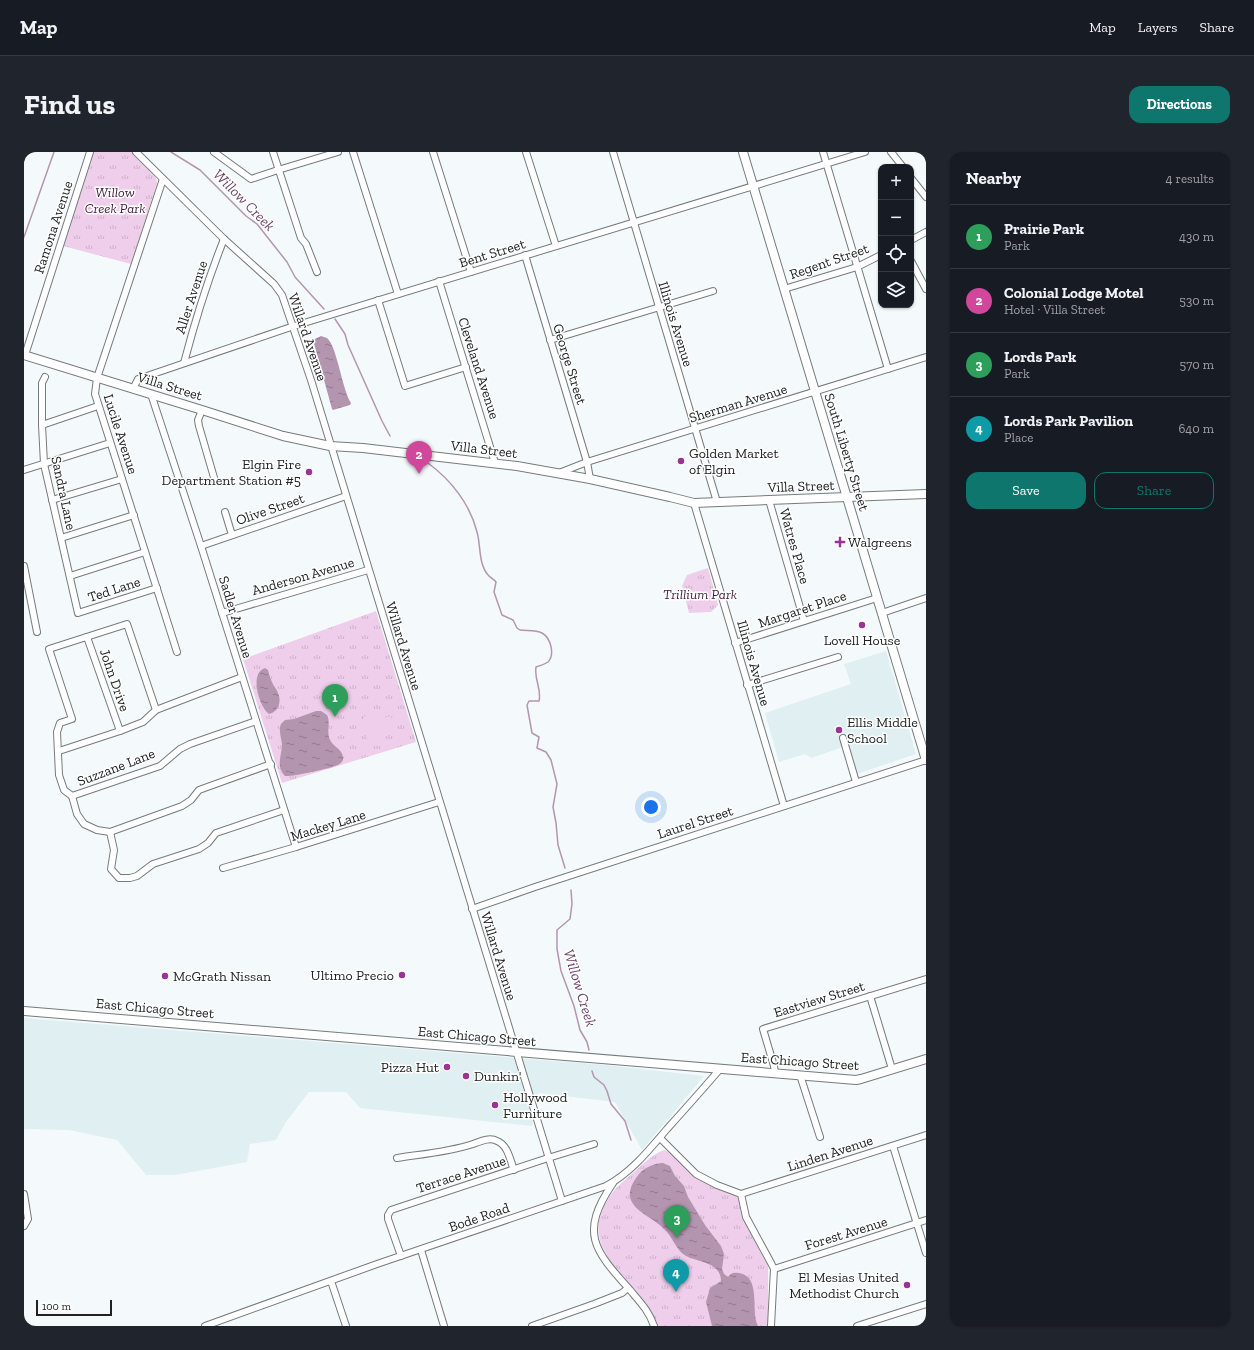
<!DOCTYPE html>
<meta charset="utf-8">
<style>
body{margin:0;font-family:"Zilla Slab",serif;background:#20242c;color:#f1f3f6}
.controls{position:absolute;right:12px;top:12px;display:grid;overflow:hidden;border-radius:8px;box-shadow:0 1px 3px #0004}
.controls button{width:36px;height:36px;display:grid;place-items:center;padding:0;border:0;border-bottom:1px solid #363941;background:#171b24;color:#f1f3f6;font:20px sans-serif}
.scale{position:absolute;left:12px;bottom:10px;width:76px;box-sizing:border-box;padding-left:4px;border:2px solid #202222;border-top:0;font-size:11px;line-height:14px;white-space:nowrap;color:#202222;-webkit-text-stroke:3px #fff;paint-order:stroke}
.you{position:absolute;left:627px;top:655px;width:14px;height:14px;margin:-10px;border:3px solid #fff;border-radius:50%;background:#1a73e8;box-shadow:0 0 0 6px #1a73e833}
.badge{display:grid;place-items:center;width:26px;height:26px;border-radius:50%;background:#0f766e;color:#fff;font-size:13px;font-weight:700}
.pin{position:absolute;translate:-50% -33px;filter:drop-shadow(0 1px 2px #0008)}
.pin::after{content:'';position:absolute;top:21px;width:14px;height:12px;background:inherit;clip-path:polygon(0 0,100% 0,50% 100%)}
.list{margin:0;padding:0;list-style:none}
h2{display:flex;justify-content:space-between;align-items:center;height:52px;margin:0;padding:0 16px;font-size:17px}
h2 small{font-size:13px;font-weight:400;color:#9ea1a6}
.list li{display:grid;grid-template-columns:26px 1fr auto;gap:12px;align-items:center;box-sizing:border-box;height:64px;padding:0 16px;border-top:1px solid #363941}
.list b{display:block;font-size:15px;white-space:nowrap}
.list p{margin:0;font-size:13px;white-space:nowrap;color:#9ea1a6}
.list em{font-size:13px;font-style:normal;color:#9ea1a6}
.actions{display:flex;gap:8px;padding:12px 16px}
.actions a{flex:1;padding:9px 0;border:1px solid #0f766e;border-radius:12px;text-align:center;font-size:14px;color:#0f766e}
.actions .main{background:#0f766e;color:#fff}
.icon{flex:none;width:22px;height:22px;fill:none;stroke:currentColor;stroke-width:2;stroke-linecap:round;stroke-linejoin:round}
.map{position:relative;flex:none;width:902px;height:1174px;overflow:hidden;border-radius:12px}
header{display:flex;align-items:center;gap:24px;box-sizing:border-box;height:56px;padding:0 20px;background:#171b24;border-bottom:1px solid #363941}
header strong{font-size:19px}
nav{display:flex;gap:22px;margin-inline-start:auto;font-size:14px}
.intro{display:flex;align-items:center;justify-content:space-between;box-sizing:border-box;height:96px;padding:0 24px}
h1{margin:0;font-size:28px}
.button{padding:10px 18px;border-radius:12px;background:#0f766e;color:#fff;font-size:14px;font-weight:700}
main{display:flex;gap:24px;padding:0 24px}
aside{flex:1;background:#171b24;border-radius:12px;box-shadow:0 1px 3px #0004}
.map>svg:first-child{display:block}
.built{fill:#e0eff1}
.grass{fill:url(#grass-tufts)}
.pitch{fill:#eeceea}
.water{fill:url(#water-ripples)}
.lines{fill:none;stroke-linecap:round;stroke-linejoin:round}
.stream{stroke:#b495b0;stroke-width:1.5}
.minor-casing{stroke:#757b7c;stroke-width:8}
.major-casing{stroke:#757b7c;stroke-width:10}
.minor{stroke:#fff;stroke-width:6}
.major{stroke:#fff;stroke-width:8}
.poi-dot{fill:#9b3295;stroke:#fff;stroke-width:1.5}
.labels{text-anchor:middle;stroke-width:3;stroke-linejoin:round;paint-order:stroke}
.park-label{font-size:14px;font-style:italic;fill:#41193e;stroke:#fff}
.street-label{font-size:14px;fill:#202222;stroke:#fff}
.poi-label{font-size:14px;fill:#202222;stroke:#fff;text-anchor:start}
.water-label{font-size:15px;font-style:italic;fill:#6d4269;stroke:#fff}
</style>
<header>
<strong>Map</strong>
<nav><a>Map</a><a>Layers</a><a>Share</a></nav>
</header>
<div class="intro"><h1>Find us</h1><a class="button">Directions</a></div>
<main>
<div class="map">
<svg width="902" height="1174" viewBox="0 0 902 1174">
<defs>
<pattern id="grass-tufts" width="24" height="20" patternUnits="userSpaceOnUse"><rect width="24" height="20" fill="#eeceea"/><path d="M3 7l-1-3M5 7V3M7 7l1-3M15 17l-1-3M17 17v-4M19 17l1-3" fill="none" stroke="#ccb1c8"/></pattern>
<pattern id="water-ripples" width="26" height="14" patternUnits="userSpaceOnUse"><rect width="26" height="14" fill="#b495b0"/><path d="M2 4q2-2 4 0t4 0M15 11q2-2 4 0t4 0" fill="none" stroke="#92798f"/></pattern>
</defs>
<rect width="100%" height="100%" fill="#f4fafb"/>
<g class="built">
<path d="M 862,499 L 892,602 L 827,624 L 819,595 L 787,606 L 781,602 L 755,610 L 741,561 L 827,532 L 820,512 Z"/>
<path d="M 0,866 L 581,913 L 680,924 L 618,998 L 591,950 L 515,941 L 508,974 L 336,956 L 322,940 L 285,940 L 262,970 L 252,988 L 226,992 L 223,1010 L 151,1023 L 122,1023 L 93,988 L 45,978 L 0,977 Z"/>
</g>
<g class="grass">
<path d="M 69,0 L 108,0 C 117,9 132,18 133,31 L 107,112 L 39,94 Z"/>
<path d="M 684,416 L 694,453 L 687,460 L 665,461 L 658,434 L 663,423 Z"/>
<path d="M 352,459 L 392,590 L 258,631 L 219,507 Z"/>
<path d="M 640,998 C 650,1001 662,1019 672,1026 L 714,1045 L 718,1065 L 744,1114 L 744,1174 L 634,1174 C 622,1133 559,1107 578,1059 C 585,1044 589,1038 601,1028 C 613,1018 625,1004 640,998 Z"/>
</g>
<path class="pitch" d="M 345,562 L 352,565 L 354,564 L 356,567 L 367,564 L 372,580 L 359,583 C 358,590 356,595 348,594 L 344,590 L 343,585 L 345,579 C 339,575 337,571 340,565 Z"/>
<g class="water">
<path d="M 297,184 C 299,185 301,185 303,186 C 313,194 318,237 327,251 L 326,253 L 309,258 L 308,257 L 289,188 Z"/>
<path d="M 241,516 L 244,518 C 245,522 246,526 248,530 C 249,534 253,537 254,541 C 258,550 254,560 245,562 C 235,555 225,521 241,516 Z"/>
<path d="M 292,559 L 297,559 L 303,563 C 307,570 302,579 306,588 C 310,596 320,597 319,608 C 317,611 317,611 314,613 C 307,616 269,625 261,624 C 252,615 257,605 258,594 C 258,586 254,580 257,572 L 261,568 L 270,567 Z"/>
<path d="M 639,1011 L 646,1014 L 651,1024 L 660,1034 L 664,1045 L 681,1073 L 697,1094 L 700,1102 L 698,1117 L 700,1122 L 704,1125 C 707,1121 709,1120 715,1121 C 738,1125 726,1159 734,1174 L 688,1174 L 682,1150 L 686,1136 L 697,1129 C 697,1110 673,1110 662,1104 C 653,1099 649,1087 643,1080 C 628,1061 588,1056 615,1022 C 621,1015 631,1011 639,1011 Z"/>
</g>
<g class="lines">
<g class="stream">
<path d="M 147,0 L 176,18 L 222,64 L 233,72 L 263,110 L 271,125 L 300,157"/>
<path d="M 0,85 L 30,0"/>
<path d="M 311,167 L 321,182 L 324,193 L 358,269 L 366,284"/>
<path d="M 404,311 C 427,328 446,352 453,380 C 457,393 454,413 465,424 C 467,426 470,427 472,430 L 470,440 L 478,463 L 489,468 L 493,476 L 496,478 C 503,479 512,478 518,481 C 527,486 531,503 524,510 C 521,512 516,514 512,515 C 510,527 518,538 515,549 L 505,549 L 503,553 L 508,581 L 515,585 L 513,596 L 522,600 L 527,608 L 533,632 L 529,655 L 532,671 L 534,693 L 541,716"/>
<path d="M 547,738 L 548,752 L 546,767 L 533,778 L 533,797 L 537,819 L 550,854 L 556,878 L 563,890 L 565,898"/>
<path d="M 568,919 L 570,925 L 580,933 L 583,939 L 587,952 L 601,969 L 607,988"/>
</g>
<g class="minor-casing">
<g id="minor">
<path d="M 112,0 L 200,87 L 250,132 L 258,143 L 287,228 L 538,1049"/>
<path d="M 190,0 L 227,27 L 254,18 L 314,0"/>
<path d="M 249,0 L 277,86 L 282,92 L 293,120"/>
<path d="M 329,0 L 374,142"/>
<path d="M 409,0 L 447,120"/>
<path d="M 502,0 L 532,94"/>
<path d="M 589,0 L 693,350"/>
<path d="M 799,0 L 864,217"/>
<path d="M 867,0 L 879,15"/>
<path d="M 887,26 L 902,45"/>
<path d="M 139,27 L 73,226 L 71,242 L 153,500"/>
<path d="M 887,88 L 902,80"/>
<path d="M 501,103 L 563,310 L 566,327"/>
<path d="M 887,109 L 902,137"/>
<path d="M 415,129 L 471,311"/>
<path d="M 760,137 L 833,115 L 857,103"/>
<path d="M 354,148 L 381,234 L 442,215"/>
<path d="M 526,188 L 689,139"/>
<path d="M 1,203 L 66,0"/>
<path d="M 160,211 C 171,169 184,127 200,87"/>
<path d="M 21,225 L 18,231 L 18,273 L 20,312 L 54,461 L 133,436"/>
<path d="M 109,237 L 114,227 L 270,174 L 841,0"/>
<path d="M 127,242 L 177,394 L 272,695"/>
<path d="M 178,258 L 174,268 L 175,274 L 191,329"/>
<path d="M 18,273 L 74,254"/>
<path d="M 0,318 L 86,291"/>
<path d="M 535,321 L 563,310 L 902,205"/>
<path d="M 28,348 L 98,327"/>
<path d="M 745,348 L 780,469"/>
<path d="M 670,351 L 760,654"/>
<path d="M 201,360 L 208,383"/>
<path d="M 37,386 L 110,363"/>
<path d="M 177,394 L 322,344"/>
<path d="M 0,414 L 13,480"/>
<path d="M 46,424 L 121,400"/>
<path d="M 198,461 L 344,418"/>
<path d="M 858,461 L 902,446"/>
<path d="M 63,485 L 96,579"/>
<path d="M 711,491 L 853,446"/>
<path d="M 723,533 L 814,505"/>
<path d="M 819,586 L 832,630"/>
<path d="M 35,599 L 96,579 L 119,570 L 132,558 L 218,525"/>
<path d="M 48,644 L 40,638 L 35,623 L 33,580 L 36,571 L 48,567 L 25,497 L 103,472 L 132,558"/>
<path d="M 48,644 L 53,662 L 60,672 L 73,678 L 86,680 L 158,654 L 167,648 L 175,638 L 247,612"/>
<path d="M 48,644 L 136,614 L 156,597 L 166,592 L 232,569"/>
<path d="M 86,680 L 90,698 L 87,717 L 95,726 L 106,726 L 113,724 L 129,712 L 175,697 L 184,691 L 192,681 L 260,658"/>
<path d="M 199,716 L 272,695 L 415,650"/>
<path d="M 448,757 L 511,735 L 902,608"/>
<path d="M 846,844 L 868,917"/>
<path d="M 751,921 L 750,914 L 739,877 L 902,827"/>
<path d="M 776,923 L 796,985"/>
<path d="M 636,986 L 672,1022 L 693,1033 L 717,1042 L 722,1065 L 747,1111 L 750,1117 L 747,1174"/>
<path d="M 869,994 L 902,1101"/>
<path d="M 373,1006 C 399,1002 425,1000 449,992 C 457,989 466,985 473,989 C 484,993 486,1008 490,1018"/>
<path d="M 589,1031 C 555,1081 570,1098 606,1138 C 616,1150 625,1159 630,1174"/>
<path d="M 0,1042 L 4,1067 L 0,1074"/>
<path d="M 717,1042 L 902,983"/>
<path d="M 397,1098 L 420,1174"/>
<path d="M 377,1104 L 364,1067 L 364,1063 L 367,1058 L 524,1006 L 570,992"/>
<path d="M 750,1117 L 902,1068"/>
<path d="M 307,1129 L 322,1174"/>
<path d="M 181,1174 L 353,1112 L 582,1034 C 607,1021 625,998 643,977 C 661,957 679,937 696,917"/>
<path d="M 508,1174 L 570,1152 L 598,1141 L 604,1136"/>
<path d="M 833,1174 L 902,1152"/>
</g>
</g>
<g class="major-casing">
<g id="major">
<path d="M 719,0 L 902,608"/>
<path d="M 0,203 L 178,258 L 259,284 L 306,294 L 339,296 L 493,314 L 566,327 L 646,345 L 670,351 L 902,342"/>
<path d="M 0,859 L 832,928 L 837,927 L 902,907"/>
</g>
</g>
<use href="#minor" class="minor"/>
<use href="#major" class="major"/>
</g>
<g class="poi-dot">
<circle cx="657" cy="309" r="4"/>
<circle cx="285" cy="320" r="4"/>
<path d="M814 384h4v4h4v4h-4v4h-4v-4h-4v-4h4z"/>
<circle cx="838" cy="473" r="4"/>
<circle cx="815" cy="578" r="4"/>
<circle cx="378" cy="823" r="4"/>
<circle cx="141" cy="824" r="4"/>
<circle cx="423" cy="915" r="4"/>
<circle cx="442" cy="924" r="4"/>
<circle cx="471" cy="953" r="4"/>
<circle cx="883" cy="1133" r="4"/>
</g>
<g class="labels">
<g class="park-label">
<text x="91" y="45">Willow<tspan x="91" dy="16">Creek Park</tspan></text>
<text x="676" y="447">Trillium Park</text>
</g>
<g class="street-label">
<text transform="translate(29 75) rotate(-72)" y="5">Ramona Avenue</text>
<text transform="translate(468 101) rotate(-17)" y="5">Bent Street</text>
<text transform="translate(805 109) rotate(-19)" y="5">Regent Street</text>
<text transform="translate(167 145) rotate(-72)" y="5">Aller Avenue</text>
<text transform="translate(652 172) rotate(73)" y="5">Illinois Avenue</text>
<text transform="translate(284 185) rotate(71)" y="5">Willard Avenue</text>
<text transform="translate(546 212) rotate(73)" y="5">George Street</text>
<text transform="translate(455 216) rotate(72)" y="5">Cleveland Avenue</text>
<text transform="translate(146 234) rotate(17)" y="5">Villa Street</text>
<text transform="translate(714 251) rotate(-17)" y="5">Sherman Avenue</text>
<text transform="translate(97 282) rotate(72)" y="5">Lucile Avenue</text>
<text transform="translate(460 297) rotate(7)" y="5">Villa Street</text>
<text transform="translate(823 300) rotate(73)" y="5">South Liberty Street</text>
<text transform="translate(777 334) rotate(-2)" y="5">Villa Street</text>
<text transform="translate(40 341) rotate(78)" y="5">Sandra Lane</text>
<text transform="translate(246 357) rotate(-19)" y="5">Olive Street</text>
<text transform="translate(771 394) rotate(74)" y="5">Watres Place</text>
<text transform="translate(279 424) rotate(-16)" y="5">Anderson Avenue</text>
<text transform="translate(90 437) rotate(-18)" y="5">Ted Lane</text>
<text transform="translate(778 457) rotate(-18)" y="5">Margaret Place</text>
<text transform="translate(212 465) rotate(73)" y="5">Sadler Avenue</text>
<text transform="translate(380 494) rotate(73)" y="5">Willard Avenue</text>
<text transform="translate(730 511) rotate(74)" y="5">Illinois Avenue</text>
<text transform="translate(91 528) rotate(71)" y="5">John Drive</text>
<text transform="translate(92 615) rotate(-21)" y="5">Suzzane Lane</text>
<text transform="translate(671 670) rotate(-18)" y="5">Laurel Street</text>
<text transform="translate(304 673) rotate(-17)" y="5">Mackey Lane</text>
<text transform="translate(475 804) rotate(73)" y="5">Willard Avenue</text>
<text transform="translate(795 847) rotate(-17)" y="5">Eastview Street</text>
<text transform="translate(131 856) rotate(5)" y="5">East Chicago Street</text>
<text transform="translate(453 884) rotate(5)" y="5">East Chicago Street</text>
<text transform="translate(776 909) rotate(4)" y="5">East Chicago Street</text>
<text transform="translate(806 1001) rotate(-18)" y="5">Linden Avenue</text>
<text transform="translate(437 1022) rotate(-18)" y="5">Terrace Avenue</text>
<text transform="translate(455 1065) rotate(-19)" y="5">Bode Road</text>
<text transform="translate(822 1081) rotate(-17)" y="5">Forest Avenue</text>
</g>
<g class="poi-label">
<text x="665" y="306">Golden Market<tspan x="665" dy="16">of Elgin</tspan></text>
<text x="277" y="317" text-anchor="end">Elgin Fire<tspan x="277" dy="16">Department Station #5</tspan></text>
<text x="824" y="395">Walgreens</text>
<text x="838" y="493" text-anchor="middle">Lovell House</text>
<text x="823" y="575">Ellis Middle<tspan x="823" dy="16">School</tspan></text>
<text x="370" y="828" text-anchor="end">Ultimo Precio</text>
<text x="149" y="829">McGrath Nissan</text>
<text x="415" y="920" text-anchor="end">Pizza Hut</text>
<text x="450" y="929">Dunkin'</text>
<text x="479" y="950">Hollywood<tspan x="479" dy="16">Furniture</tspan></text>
<text x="875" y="1130" text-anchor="end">El Mesias United<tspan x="875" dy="16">Methodist Church</tspan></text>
</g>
<g class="water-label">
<text transform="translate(220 48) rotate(45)" y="5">Willow Creek</text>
<text transform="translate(556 836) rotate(73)" y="5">Willow Creek</text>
</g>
</g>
</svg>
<div class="controls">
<button>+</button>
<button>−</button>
<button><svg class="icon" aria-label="locate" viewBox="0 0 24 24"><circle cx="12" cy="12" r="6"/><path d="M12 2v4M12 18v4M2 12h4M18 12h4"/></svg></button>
<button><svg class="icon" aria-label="layers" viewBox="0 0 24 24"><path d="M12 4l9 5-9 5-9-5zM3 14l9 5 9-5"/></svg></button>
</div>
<div class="scale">100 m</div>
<div class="you"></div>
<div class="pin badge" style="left:311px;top:565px;background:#2e9e5b">1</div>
<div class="pin badge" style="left:395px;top:322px;background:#d1479c">2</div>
<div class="pin badge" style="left:653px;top:1086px;background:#2e9e5b">3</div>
<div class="pin badge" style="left:652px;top:1140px;background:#0f9aa8">4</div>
</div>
<aside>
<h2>Nearby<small>4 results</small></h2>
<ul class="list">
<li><span class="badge" style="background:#2e9e5b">1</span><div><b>Prairie Park</b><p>Park</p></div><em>430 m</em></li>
<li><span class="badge" style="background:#d1479c">2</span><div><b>Colonial Lodge Motel</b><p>Hotel · Villa Street</p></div><em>530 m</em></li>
<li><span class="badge" style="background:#2e9e5b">3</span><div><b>Lords Park</b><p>Park</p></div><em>570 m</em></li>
<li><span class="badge" style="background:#0f9aa8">4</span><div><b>Lords Park Pavilion</b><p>Place</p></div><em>640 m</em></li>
</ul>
<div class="actions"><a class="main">Save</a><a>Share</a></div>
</aside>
</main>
